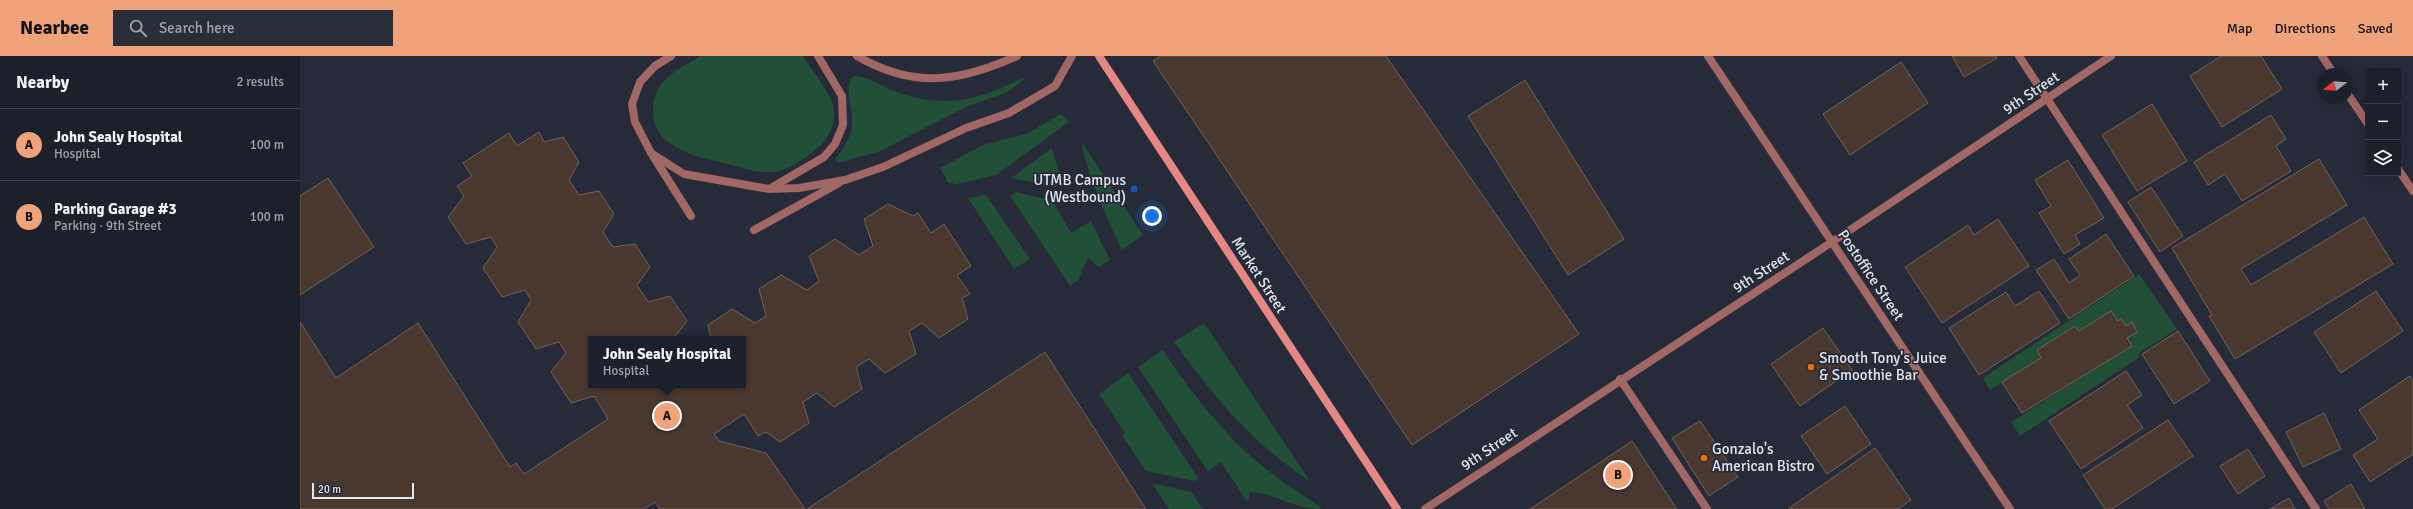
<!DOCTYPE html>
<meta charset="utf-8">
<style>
body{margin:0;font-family:Signika,sans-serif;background:#292d37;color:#f1f3f6}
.controls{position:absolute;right:12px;top:12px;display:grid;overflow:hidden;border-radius:0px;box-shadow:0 4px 16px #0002}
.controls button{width:36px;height:36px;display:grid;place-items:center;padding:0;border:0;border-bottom:1px solid #3a3e47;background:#1c202b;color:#f1f3f6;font:20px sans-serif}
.compass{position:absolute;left:2017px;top:12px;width:36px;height:36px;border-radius:50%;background:#1c202b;box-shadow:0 4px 16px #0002;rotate:253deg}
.scale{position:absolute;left:12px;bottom:10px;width:102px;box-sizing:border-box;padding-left:4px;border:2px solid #e2e5ef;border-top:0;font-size:11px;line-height:14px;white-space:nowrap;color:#e2e5ef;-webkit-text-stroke:3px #262a39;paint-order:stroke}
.you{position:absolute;left:852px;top:160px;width:14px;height:14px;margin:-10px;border:3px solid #fff;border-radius:50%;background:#1a73e8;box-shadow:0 0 0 6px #1a73e833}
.badge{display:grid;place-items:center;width:26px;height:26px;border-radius:50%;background:#f0a27a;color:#111;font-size:13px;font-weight:700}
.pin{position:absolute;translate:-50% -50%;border:2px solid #fff;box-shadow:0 1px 4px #0006}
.popup{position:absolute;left:288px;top:280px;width:158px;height:52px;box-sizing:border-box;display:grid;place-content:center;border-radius:0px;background:#1c202b;filter:drop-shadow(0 1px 3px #0005);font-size:13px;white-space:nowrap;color:#a0a3a9}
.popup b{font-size:15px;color:#f1f3f6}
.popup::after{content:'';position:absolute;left:50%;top:100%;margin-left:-8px;border:8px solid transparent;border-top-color:#1c202b}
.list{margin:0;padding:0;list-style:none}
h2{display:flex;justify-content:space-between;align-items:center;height:52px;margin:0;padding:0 16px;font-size:17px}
h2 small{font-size:13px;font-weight:400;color:#a0a3a9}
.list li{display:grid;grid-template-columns:26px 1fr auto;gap:12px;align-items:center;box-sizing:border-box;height:72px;padding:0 16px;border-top:1px solid #3a3e47}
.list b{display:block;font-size:15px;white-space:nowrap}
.list p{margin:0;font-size:13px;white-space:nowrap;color:#a0a3a9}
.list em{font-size:13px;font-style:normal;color:#a0a3a9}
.icon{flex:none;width:22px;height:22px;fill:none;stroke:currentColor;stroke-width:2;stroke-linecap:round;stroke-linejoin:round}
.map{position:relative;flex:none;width:2113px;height:453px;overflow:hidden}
header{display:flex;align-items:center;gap:24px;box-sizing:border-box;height:56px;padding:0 20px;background:#f0a27a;color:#111}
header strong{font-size:19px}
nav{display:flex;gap:22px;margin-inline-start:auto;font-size:14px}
.search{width:280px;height:36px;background:#292d37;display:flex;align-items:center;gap:10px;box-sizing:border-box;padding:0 14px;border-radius:0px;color:#a0a3a9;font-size:15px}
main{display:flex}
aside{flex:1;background:#1c202b}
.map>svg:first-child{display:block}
.green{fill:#214f37}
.building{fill:#49382f;stroke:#746258}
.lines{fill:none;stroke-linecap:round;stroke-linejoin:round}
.lane{stroke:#a16765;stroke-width:8}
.street{stroke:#a16765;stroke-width:8}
.secondary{stroke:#e48785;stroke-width:8}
.transit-dot{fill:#1a4fb4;stroke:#262a39;stroke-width:1.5}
.food-dot{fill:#e8710a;stroke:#262a39;stroke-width:1.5}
.labels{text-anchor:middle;stroke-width:3.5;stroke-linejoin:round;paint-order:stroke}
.street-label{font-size:15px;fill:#e2e5ef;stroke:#262a39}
.poi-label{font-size:15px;fill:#e2e5ef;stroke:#262a39;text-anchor:start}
</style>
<header>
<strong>Nearbee</strong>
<div class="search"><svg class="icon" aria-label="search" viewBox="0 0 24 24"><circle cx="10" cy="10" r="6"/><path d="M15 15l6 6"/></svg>Search here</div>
<nav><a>Map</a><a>Directions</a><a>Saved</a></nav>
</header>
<main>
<aside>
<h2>Nearby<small>2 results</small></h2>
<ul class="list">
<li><span class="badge">A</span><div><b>John Sealy Hospital</b><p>Hospital</p></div><em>100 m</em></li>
<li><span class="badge">B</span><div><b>Parking Garage #3</b><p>Parking · 9th Street</p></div><em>100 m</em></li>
</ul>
</aside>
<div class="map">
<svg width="2113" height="453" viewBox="0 0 2113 453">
<rect width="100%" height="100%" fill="#262a39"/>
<g class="green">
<path d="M 400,0 L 503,0 C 511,13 529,35 533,49 C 539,76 520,93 500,105 C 492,110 484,115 475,116 C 459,118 440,111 424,107 C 396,101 352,91 353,54 C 353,42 358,30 367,22 C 376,13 389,7 400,0 Z"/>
<path d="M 554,20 C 567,19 579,29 591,34 C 643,53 675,46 722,22 L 725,23 L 706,37 L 668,50 L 578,96 L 538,107 L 535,103 C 543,94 550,82 552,70 C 554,55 542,29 554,20 Z"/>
<path d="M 761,58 L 769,66 L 696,119 L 653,129 L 653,127 L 648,127 L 640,112 L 683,89 L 726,78 Z"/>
<path d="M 781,85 L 843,179 L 822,194 C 805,158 789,124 781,85 Z"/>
<path d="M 752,92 L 762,126 L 755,131 L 711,122 Z"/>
<path d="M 716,136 L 753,145 L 771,177 L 791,165 L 810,204 L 798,211 L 788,202 L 778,224 L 770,230 L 710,140 Z"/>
<path d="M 686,139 L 730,203 L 714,213 L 668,142 Z"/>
<path d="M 1839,218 L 1877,273 L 1838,298 L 1840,301 L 1720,380 L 1711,366 L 1831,290 L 1827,282 L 1837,276 L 1831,267 L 1826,270 L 1821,263 L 1818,265 L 1811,255 L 1779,275 L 1775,270 L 1737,294 L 1741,302 L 1690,334 L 1683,322 Z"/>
<path d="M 904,267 L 1010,425 C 950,386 916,343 874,286 Z"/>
<path d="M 863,294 C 886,329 914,366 945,395 C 968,417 995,434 1021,451 L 1020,453 C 992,453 976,437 949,436 L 949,444 L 946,444 L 921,406 L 908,415 L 838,311 Z"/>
<path d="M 828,317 L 898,422 L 895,425 L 846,415 L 823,381 L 825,377 L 799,338 Z"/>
<path d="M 852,427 L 891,436 L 903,453 L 869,453 Z"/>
</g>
<g class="building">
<path d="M 861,0 L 1086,0 L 1279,278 L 1112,389 L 853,5 Z"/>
<path d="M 1652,0 L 1696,0 L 1697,2 L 1664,21 Z"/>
<path d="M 1921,0 L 1961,0 L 1982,33 L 1922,71 L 1890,20 Z"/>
<path d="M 1601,6 L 1628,47 L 1550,99 L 1523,58 Z"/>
<path d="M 1225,24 L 1324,183 L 1268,219 L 1168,60 Z"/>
<path d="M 1852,48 L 1887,105 L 1837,135 L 1802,79 Z"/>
<path d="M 1971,59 L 1986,83 L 1976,90 L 1991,115 L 1942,145 L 1925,118 L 1908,129 L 1894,106 Z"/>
<path d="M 239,76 L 244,86 L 263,81 L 279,106 L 269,124 L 279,139 L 299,135 L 314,158 L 303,176 L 313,191 L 335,188 L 350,211 L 337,229 L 348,246 L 370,240 L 387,265 L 373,283 L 291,283 L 291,329 L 443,329 L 443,283 L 411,283 L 408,269 L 432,253 L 455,267 L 466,260 L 459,233 L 481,219 L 507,234 L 519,225 L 509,200 L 535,183 L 559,199 L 573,190 L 564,163 L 588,148 L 613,160 L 618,157 L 631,177 L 644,168 L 671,210 L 657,219 L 670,238 L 662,242 L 668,263 L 639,282 L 622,267 L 609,275 L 616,298 L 585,317 L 569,303 L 556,311 L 562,333 L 534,351 L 517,337 L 503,346 L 509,367 L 480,386 L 466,376 L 458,380 L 444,358 L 414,378 L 419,385 L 466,397 L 505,453 L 360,453 L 355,446 L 344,453 L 0,453 L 0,266 L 36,322 L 118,267 L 210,411 L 216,407 L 224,418 L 308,363 L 294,340 L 271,347 L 251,316 L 266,297 L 259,286 L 236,293 L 218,266 L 231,244 L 225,234 L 202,241 L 183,212 L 197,191 L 191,181 L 166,188 L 148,161 L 164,140 L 157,130 L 172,120 L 163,107 L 209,77 L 217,90 Z"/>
<path d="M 2019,103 L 2047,149 L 1941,213 L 1951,229 L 2064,161 L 2093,208 L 1935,303 L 1909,260 L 1912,259 L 1872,192 Z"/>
<path d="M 1768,104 L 1804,162 L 1775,179 L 1780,188 L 1764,198 L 1739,157 L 1751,150 L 1735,124 Z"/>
<path d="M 28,122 L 74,191 L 0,239 L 0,140 Z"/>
<path d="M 1851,131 L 1883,180 L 1860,196 L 1828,146 Z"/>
<path d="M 1698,163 L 1729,210 L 1642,267 L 1605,211 L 1668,169 L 1674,179 Z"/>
<path d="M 1806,178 L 1834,220 L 1769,263 L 1736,214 L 1754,203 L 1769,227 L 1780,219 L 1769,203 Z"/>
<path d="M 1739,235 L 1760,267 L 1679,319 L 1649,272 L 1706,236 L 1715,250 Z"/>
<path d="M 2076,235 L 2103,275 L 2041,317 L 2014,276 Z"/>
<path d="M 1811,255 L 1818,265 L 1821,262 L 1826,270 L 1832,266 L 1837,276 L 1827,282 L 1832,290 L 1722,357 L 1702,326 L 1741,302 L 1737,294 L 1775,270 L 1779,275 Z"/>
<path d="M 1523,272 L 1552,314 L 1500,350 L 1471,308 Z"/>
<path d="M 1878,275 L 1910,325 L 1874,348 L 1842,298 Z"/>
<path d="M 745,296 L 846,453 L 507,453 Z"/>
<path d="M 1826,315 L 1842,339 L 1827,349 L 1843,372 L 1781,413 L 1749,365 Z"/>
<path d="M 2110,320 L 2113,325 L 2113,398 L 2070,426 L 2053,399 L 2078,383 L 2059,354 Z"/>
<path d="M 1545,350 L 1571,388 L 1527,418 L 1501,380 Z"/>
<path d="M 2024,357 L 2041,393 L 2003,411 L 1986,376 Z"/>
<path d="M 1868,364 L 1893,400 L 1812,453 L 1805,453 L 1783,419 Z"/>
<path d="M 1400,365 L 1438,421 L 1409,440 L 1372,382 Z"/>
<path d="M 1332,385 L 1377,453 L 1230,453 Z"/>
<path d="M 1575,392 L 1611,444 L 1598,453 L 1488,453 Z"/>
<path d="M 1948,393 L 1965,420 L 1938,438 L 1920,410 Z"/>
<path d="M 2051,428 L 2065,453 L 2029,453 L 2024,445 Z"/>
<path d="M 1989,442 L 1995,453 L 1970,453 Z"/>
</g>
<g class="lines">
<g class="lane">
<path d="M 371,0 L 355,10 L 340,26 L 332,48 L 335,66 L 351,97 L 384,118 L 469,133 L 499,132 L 545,124 L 583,111 L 666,72 L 709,57 L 755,30 L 772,0"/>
<path d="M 557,0 C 614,33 659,26 717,0"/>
<path d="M 1719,0 L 2016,453"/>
<path d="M 353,100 L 391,160"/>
<path d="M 471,132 L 524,101 L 535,88 L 543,69 L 542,40 L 518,0"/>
<path d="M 454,174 L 539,127"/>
<path d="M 1320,323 L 1407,453"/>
</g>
<g class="street">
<path d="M 1408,0 L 1710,453"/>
<path d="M 2022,0 L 2034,18"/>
<path d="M 2047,37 L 2068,68"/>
<path d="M 2098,113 L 2113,135"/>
<path d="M 1125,453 L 1532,186 L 1811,0"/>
</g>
<path class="secondary" d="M 799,0 L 1097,453"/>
</g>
<rect class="transit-dot" x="830" y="129" width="8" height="8" rx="2"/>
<g class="food-dot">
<circle cx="1511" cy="311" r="4"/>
<circle cx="1404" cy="402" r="4"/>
</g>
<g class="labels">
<g class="street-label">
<text transform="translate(1731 37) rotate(-34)" y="5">9th Street</text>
<text transform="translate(1461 216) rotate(-33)" y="5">9th Street</text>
<text transform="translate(959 219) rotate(57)" y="5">Market Street</text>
<text transform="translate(1571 219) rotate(56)" y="5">Postoffice Street</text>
<text transform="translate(1189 393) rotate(-34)" y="5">9th Street</text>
</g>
<g class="poi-label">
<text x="826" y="129" text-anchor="end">UTMB Campus<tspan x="826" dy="17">(Westbound)</tspan></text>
<text x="1519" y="307">Smooth Tony's Juice<tspan x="1519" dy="17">&amp; Smoothie Bar</tspan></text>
<text x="1412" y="398">Gonzalo's<tspan x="1412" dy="17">American Bistro</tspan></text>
</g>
</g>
</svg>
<div class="controls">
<button>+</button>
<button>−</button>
<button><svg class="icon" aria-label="layers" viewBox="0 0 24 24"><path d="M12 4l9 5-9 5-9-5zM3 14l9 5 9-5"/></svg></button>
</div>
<svg class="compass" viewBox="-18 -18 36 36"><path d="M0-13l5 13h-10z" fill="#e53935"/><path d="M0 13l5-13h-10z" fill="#a0a3a9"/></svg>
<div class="scale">20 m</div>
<div class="you"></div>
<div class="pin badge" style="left:367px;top:360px">A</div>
<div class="popup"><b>John Sealy Hospital</b>Hospital</div>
<div class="pin badge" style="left:1318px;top:419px">B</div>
</div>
</main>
